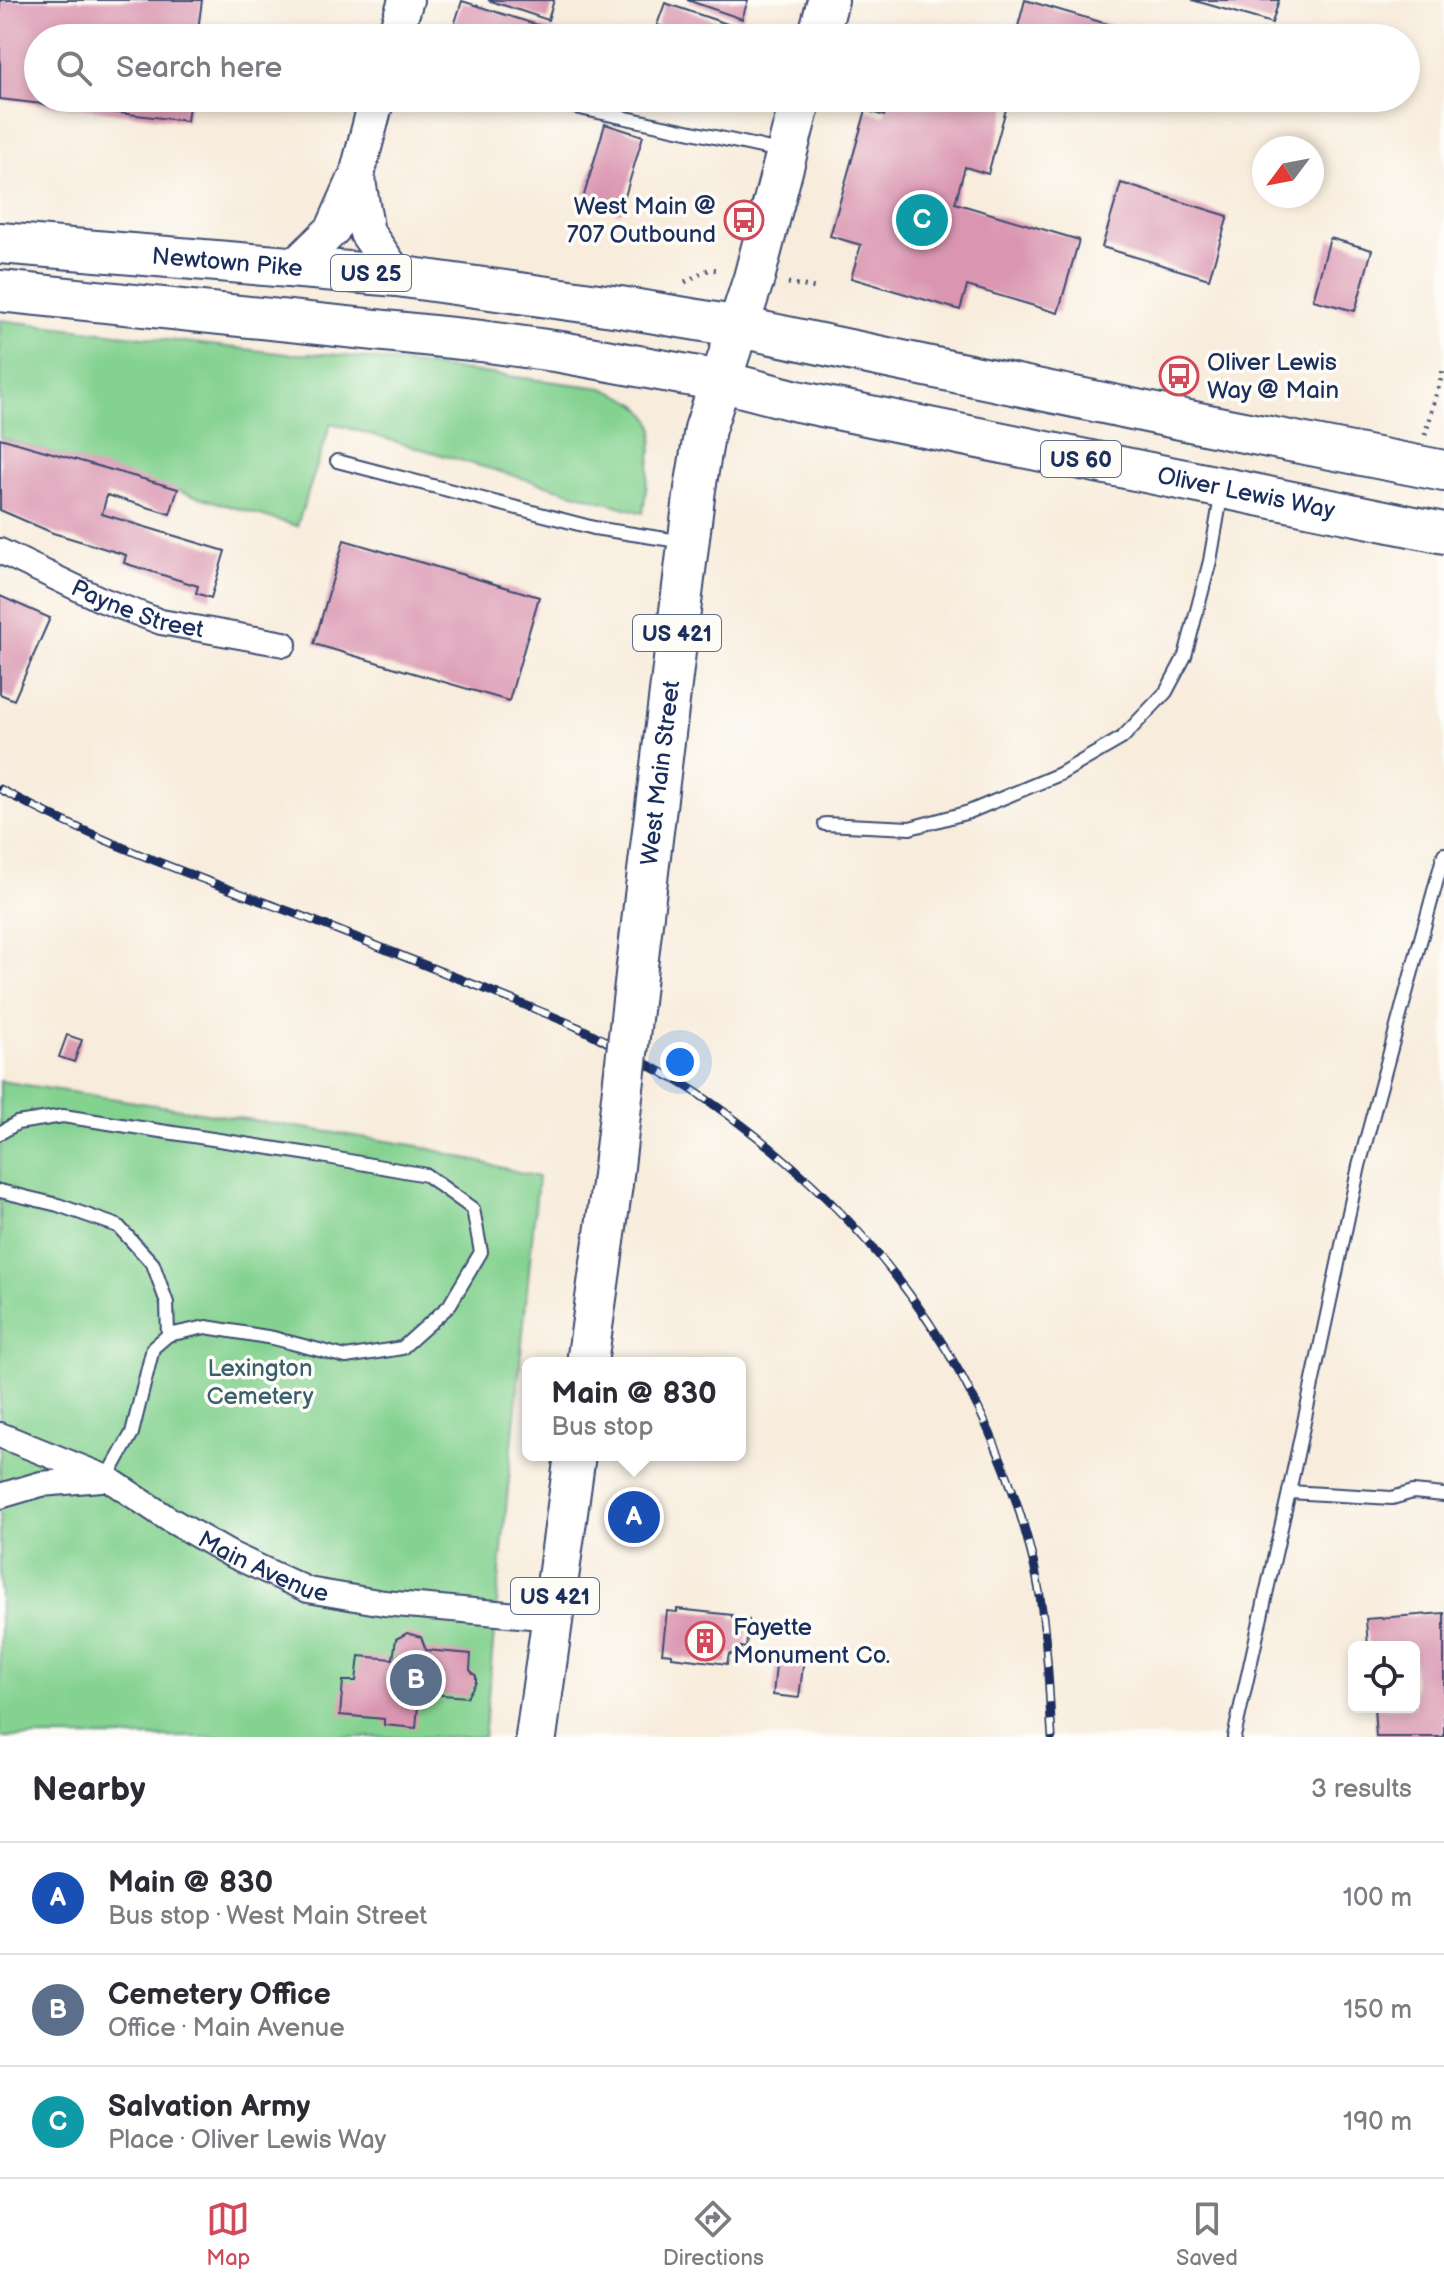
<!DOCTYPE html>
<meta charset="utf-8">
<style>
body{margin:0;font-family:"Balsamiq Sans",sans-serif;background:#f2f2f3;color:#2b2b33}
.controls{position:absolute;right:24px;bottom:24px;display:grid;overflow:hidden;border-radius:12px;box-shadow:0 4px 12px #0003}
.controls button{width:72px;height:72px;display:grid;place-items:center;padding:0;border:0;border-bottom:2px solid #e1e1e2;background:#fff;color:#2b2b33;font:40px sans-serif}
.compass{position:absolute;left:1252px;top:136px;width:72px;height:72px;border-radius:50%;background:#fff;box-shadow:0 4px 12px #0003;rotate:238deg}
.you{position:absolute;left:680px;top:1062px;width:28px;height:28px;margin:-20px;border:6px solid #fff;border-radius:50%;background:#1a73e8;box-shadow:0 0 0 12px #1a73e833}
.badge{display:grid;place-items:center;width:52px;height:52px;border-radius:50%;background:#d1495b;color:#fff;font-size:26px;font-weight:700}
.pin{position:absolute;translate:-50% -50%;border:4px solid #fff;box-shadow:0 2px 8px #0006}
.popup{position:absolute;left:522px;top:1357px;width:224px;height:104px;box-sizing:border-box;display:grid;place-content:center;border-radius:12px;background:#fff;filter:drop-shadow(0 2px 6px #0005);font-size:26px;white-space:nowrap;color:#7c7c81}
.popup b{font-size:30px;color:#2b2b33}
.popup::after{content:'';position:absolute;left:50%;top:100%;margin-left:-16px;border:16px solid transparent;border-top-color:#fff}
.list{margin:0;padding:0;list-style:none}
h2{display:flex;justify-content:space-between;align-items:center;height:104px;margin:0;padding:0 32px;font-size:34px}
h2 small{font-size:26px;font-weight:400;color:#7c7c81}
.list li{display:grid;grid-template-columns:52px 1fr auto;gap:24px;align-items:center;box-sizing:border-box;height:112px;padding:0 32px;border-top:2px solid #e1e1e2}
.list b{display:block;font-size:30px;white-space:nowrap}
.list p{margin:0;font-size:26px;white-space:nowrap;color:#7c7c81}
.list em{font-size:26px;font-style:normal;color:#7c7c81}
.icon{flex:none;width:44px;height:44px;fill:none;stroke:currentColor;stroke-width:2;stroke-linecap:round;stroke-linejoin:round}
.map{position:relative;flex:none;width:1444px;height:1737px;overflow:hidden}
.search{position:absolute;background:#fff;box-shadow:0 4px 12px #0003;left:24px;right:24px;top:24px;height:88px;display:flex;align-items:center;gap:20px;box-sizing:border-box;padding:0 28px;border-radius:44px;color:#7c7c81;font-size:30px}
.sheet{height:440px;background:#fff}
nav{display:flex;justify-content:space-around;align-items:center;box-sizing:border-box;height:112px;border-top:2px solid #e1e1e2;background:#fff;font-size:22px;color:#7c7c81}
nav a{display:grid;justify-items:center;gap:4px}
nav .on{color:#d1495b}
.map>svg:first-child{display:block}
.green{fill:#84d290;stroke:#508077;stroke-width:2}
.building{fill:#da96b1}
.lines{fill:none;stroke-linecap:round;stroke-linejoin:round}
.lane-casing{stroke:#3c4b71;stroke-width:16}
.street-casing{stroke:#3c4b71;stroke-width:28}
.secondary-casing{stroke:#3c4b71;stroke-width:38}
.primary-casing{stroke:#3c4b71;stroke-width:44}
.path{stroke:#3c4b71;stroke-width:5;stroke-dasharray:2 6;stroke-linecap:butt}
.lane{stroke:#fff;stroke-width:12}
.street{stroke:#fff;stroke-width:24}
.secondary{stroke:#fff;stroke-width:34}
.primary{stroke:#fff;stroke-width:40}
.rail-casing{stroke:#1b2f5e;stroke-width:9}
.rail{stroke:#fdfcf7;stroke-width:6;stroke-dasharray:18;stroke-linecap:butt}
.primary-bridge-casing{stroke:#3c4b71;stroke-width:44;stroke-linecap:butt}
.primary-bridge{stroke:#fff;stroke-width:40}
.labels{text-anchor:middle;stroke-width:7;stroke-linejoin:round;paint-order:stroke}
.shield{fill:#fdfcf7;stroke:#5f6c8c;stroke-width:2}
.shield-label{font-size:22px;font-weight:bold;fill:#1b2f5e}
.poi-label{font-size:24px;fill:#1b2f5e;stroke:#fdfcf7;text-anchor:start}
.street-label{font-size:24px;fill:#1b2f5e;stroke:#fdfcf7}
.park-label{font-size:24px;fill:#3a606d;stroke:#fdfcf7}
</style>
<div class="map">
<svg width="1444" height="1737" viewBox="0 0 1444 1737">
<rect width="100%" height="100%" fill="#fdfcf7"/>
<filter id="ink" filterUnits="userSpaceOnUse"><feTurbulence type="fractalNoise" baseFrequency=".0125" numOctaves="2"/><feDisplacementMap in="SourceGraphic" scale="16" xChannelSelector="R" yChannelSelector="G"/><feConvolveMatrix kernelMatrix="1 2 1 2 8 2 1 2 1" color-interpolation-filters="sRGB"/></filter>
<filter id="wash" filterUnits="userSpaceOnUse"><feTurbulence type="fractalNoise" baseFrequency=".006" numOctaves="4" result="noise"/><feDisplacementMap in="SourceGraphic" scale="32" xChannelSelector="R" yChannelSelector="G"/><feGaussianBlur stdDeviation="1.8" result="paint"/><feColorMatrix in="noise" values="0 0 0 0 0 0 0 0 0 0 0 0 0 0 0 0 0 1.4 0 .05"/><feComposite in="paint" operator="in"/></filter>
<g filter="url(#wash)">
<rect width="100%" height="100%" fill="#f8ecdc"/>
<g class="green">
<path d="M 0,320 L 287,354 L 331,354 L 603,388 C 626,398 646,403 654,429 L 643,513 L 331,423 L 297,526 L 0,438 Z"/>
<path d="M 0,1081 L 419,1146 L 538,1177 L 484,1737 L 0,1737 Z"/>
</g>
<g id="blocks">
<g class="building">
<path d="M 0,0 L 202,0 L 197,38 L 38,38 L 38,98 L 190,98 L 187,121 L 0,99 Z"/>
<path d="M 488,0 L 554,0 L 548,20 Z"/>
<path d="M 687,0 L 748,0 L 742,19 Z"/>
<path d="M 1025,0 L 1152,37 L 1151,38 L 1015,38 Z"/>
<path d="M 1192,0 L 1279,0 L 1272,23 Z"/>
<path d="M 462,1 L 566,34 L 565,38 L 450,38 Z"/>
<path d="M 665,3 L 736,27 L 733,38 L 695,38 L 657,25 Z"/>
<path d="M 889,98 L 995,98 L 1008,102 L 988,174 L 965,167 L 955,203 L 1079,240 L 1058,313 L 967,286 L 960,310 L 851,278 L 861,245 L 830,236 L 866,110 L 884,116 Z"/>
<path d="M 605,124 L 643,136 L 620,213 L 582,202 Z"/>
<path d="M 1121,183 L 1228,216 L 1209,279 L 1102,247 Z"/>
<path d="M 1330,238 L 1372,250 L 1355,311 L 1313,300 Z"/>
<path d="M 0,438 L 178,489 L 170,514 L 107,495 L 102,514 L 225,551 L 211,598 L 196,593 L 198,586 L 124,563 L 126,555 L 53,533 L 0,510 Z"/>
<path d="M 344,540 L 539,597 L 509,701 L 314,644 Z"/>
<path d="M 0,596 L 50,618 L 14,700 L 0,694 Z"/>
<path d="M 67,1035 L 82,1040 L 74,1062 L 59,1057 Z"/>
<path d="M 677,1609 L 732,1615 L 732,1618 L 749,1620 L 746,1648 L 741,1647 L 740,1655 L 729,1654 L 727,1664 L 672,1657 L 672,1654 L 662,1653 L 667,1611 L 677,1612 Z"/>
<path d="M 1444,1613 L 1444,1737 L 1376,1737 L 1374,1707 L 1414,1707 L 1414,1647 L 1368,1647 L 1366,1619 Z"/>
<path d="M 407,1633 L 421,1637 L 426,1650 L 471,1654 L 470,1670 L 476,1676 L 476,1682 L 467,1697 L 419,1693 L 416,1728 L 384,1725 L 384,1719 L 340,1715 L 343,1681 L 356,1681 L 359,1656 L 393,1659 L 396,1639 Z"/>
<path d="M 777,1655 L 804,1658 L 799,1698 L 773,1695 Z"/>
</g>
</g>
</g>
<g filter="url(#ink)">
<use href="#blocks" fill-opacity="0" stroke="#3c4b71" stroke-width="2"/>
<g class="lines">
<g class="lane-casing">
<g id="lane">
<path d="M 533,98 L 780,151"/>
<path d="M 337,461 L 594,528 L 685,542"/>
<path d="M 825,824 L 910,828 L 969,812 L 1060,774 L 1122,738 L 1166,692 L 1185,656 L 1210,561 L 1222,491"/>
<path d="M 0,1133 L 17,1123 L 63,1116 L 316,1155 L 426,1175 L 473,1209 L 481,1252 L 449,1306 L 402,1348 L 346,1357 L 273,1338 L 206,1327 L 168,1335 L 153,1348 L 132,1433 L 107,1478"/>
<path d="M 0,1191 L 58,1205 L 118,1226 L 153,1264 L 167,1303 L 168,1335"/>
<path d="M 1289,1492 L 1392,1498 L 1413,1492 L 1444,1495"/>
<path d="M 1234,1737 L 1289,1492 L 1359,1166 L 1444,854"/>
</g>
</g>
<g class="street-casing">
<g id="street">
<path id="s1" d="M 0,551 L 100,599 L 161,622 L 284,644"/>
<path id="s2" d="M 0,1435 L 107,1478 L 167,1518 L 230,1554 L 308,1590 L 384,1603 L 553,1618"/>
<path d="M 0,1496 L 41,1484 L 101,1479"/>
</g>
</g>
<g class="secondary-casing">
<g id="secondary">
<path d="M 394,38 L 406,0"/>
<path d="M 357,175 L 367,233 L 397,276"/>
<path d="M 295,266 L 333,229 L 357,175 L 377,98"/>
</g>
</g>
<g class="primary-casing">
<g id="primary">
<path d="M 818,38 L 828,0"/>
<path id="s3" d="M 0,243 L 397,276 L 620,307 L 739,327 L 1228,429 L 1444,471"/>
<path id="s4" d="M 0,291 L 481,341 L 561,352 L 720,381 L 797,401 L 1444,533"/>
<path id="s5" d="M 646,888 L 695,489 L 705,429 L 754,278 L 801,98"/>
<path d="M 587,1363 L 612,1184"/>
<path d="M 536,1737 L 575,1455"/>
</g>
</g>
<g class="path">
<path d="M 685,282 L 710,269 L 719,270"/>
<path d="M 788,283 L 815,288"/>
<path d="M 1425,435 L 1444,367"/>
</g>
<use href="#lane" class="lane"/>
<use href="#street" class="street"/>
<use href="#secondary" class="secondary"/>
<use href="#primary" class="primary"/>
<g class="rail-casing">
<path id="rail" d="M 0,789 C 97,842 202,879 304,917 C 364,940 423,965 483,988 C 513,1001 545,1012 575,1026 C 594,1034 612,1045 629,1055 C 652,1067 675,1078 697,1093 C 864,1205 986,1364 1033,1561 C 1047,1619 1048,1678 1052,1737"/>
</g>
<use href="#rail" class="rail"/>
<g class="primary-bridge-casing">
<path id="primary-bridge" d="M 612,1184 L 646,888"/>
</g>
<use href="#primary-bridge" class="primary-bridge"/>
</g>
</g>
<defs>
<g id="bus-ring" transform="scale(2)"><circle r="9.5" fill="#fdfcf7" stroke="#d1495b" stroke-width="1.5"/><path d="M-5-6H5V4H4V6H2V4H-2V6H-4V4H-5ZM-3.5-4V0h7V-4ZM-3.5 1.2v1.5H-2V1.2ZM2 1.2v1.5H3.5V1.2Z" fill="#d1495b"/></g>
<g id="building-ring" transform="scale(2)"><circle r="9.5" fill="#fdfcf7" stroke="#d1495b" stroke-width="1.5"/><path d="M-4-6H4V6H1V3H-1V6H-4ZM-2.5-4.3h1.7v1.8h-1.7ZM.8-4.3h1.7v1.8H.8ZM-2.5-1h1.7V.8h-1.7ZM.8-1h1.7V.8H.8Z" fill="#d1495b"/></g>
</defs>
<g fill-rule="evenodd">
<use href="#bus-ring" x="744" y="220"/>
<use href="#bus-ring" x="1179" y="376"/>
<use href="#building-ring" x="705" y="1641"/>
</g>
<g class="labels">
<g class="shield">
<rect x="331" y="255" width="80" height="36" rx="6"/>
<rect x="1041" y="441" width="80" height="36" rx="6"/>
<rect x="633" y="615" width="88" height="36" rx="6"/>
<rect x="511" y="1578" width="88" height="36" rx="6"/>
</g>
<g class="shield-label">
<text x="371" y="281">US 25</text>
<text x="1081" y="467">US 60</text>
<text x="677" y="641">US 421</text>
<text x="555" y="1604">US 421</text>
</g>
<g class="poi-label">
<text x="716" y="214" text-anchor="end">West Main @<tspan x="716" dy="28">707 Outbound</tspan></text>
<text x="1207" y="370">Oliver Lewis<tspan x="1207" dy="28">Way @ Main</tspan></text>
<text x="733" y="1635">Fayette<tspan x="733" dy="28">Monument Co.</tspan></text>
</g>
<g class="street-label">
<text dy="8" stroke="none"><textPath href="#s3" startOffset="228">Newtown Pike</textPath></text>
<text dy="8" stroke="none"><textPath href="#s4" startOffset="1264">Oliver Lewis Way</textPath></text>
<text dy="8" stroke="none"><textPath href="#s1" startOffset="150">Payne Street</textPath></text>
<text dy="8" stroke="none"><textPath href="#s5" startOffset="116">West Main Street</textPath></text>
<text dy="8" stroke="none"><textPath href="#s2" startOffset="296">Main Avenue</textPath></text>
</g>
<g class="park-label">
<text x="260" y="1376">Lexington<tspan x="260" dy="28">Cemetery</tspan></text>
</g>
</g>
</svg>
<div class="controls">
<button><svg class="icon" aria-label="locate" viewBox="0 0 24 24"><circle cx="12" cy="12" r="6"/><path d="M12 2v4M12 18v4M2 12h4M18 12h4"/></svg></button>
</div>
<svg class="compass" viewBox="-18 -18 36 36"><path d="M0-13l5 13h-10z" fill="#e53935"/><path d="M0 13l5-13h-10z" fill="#7c7c81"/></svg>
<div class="you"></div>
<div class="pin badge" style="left:634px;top:1517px;background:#1a4fb4">A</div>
<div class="popup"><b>Main @ 830</b>Bus stop</div>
<div class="pin badge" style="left:416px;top:1680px;background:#5c6f8a">B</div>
<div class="pin badge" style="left:922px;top:220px;background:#0f9aa8">C</div>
<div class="search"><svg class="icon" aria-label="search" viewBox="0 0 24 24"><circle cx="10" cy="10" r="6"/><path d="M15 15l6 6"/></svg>Search here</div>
</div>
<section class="sheet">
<h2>Nearby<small>3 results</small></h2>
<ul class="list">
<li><span class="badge" style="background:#1a4fb4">A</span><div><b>Main @ 830</b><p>Bus stop · West Main Street</p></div><em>100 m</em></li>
<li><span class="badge" style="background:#5c6f8a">B</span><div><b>Cemetery Office</b><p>Office · Main Avenue</p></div><em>150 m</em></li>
<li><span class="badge" style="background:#0f9aa8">C</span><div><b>Salvation Army</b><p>Place · Oliver Lewis Way</p></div><em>190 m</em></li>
</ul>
</section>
<nav>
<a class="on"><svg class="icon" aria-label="map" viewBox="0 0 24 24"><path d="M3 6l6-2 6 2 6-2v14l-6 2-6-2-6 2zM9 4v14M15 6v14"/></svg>Map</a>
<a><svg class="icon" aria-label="directions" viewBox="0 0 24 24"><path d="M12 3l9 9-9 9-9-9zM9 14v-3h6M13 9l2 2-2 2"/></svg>Directions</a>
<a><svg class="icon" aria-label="saved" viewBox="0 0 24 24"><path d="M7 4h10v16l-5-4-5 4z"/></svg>Saved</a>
</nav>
